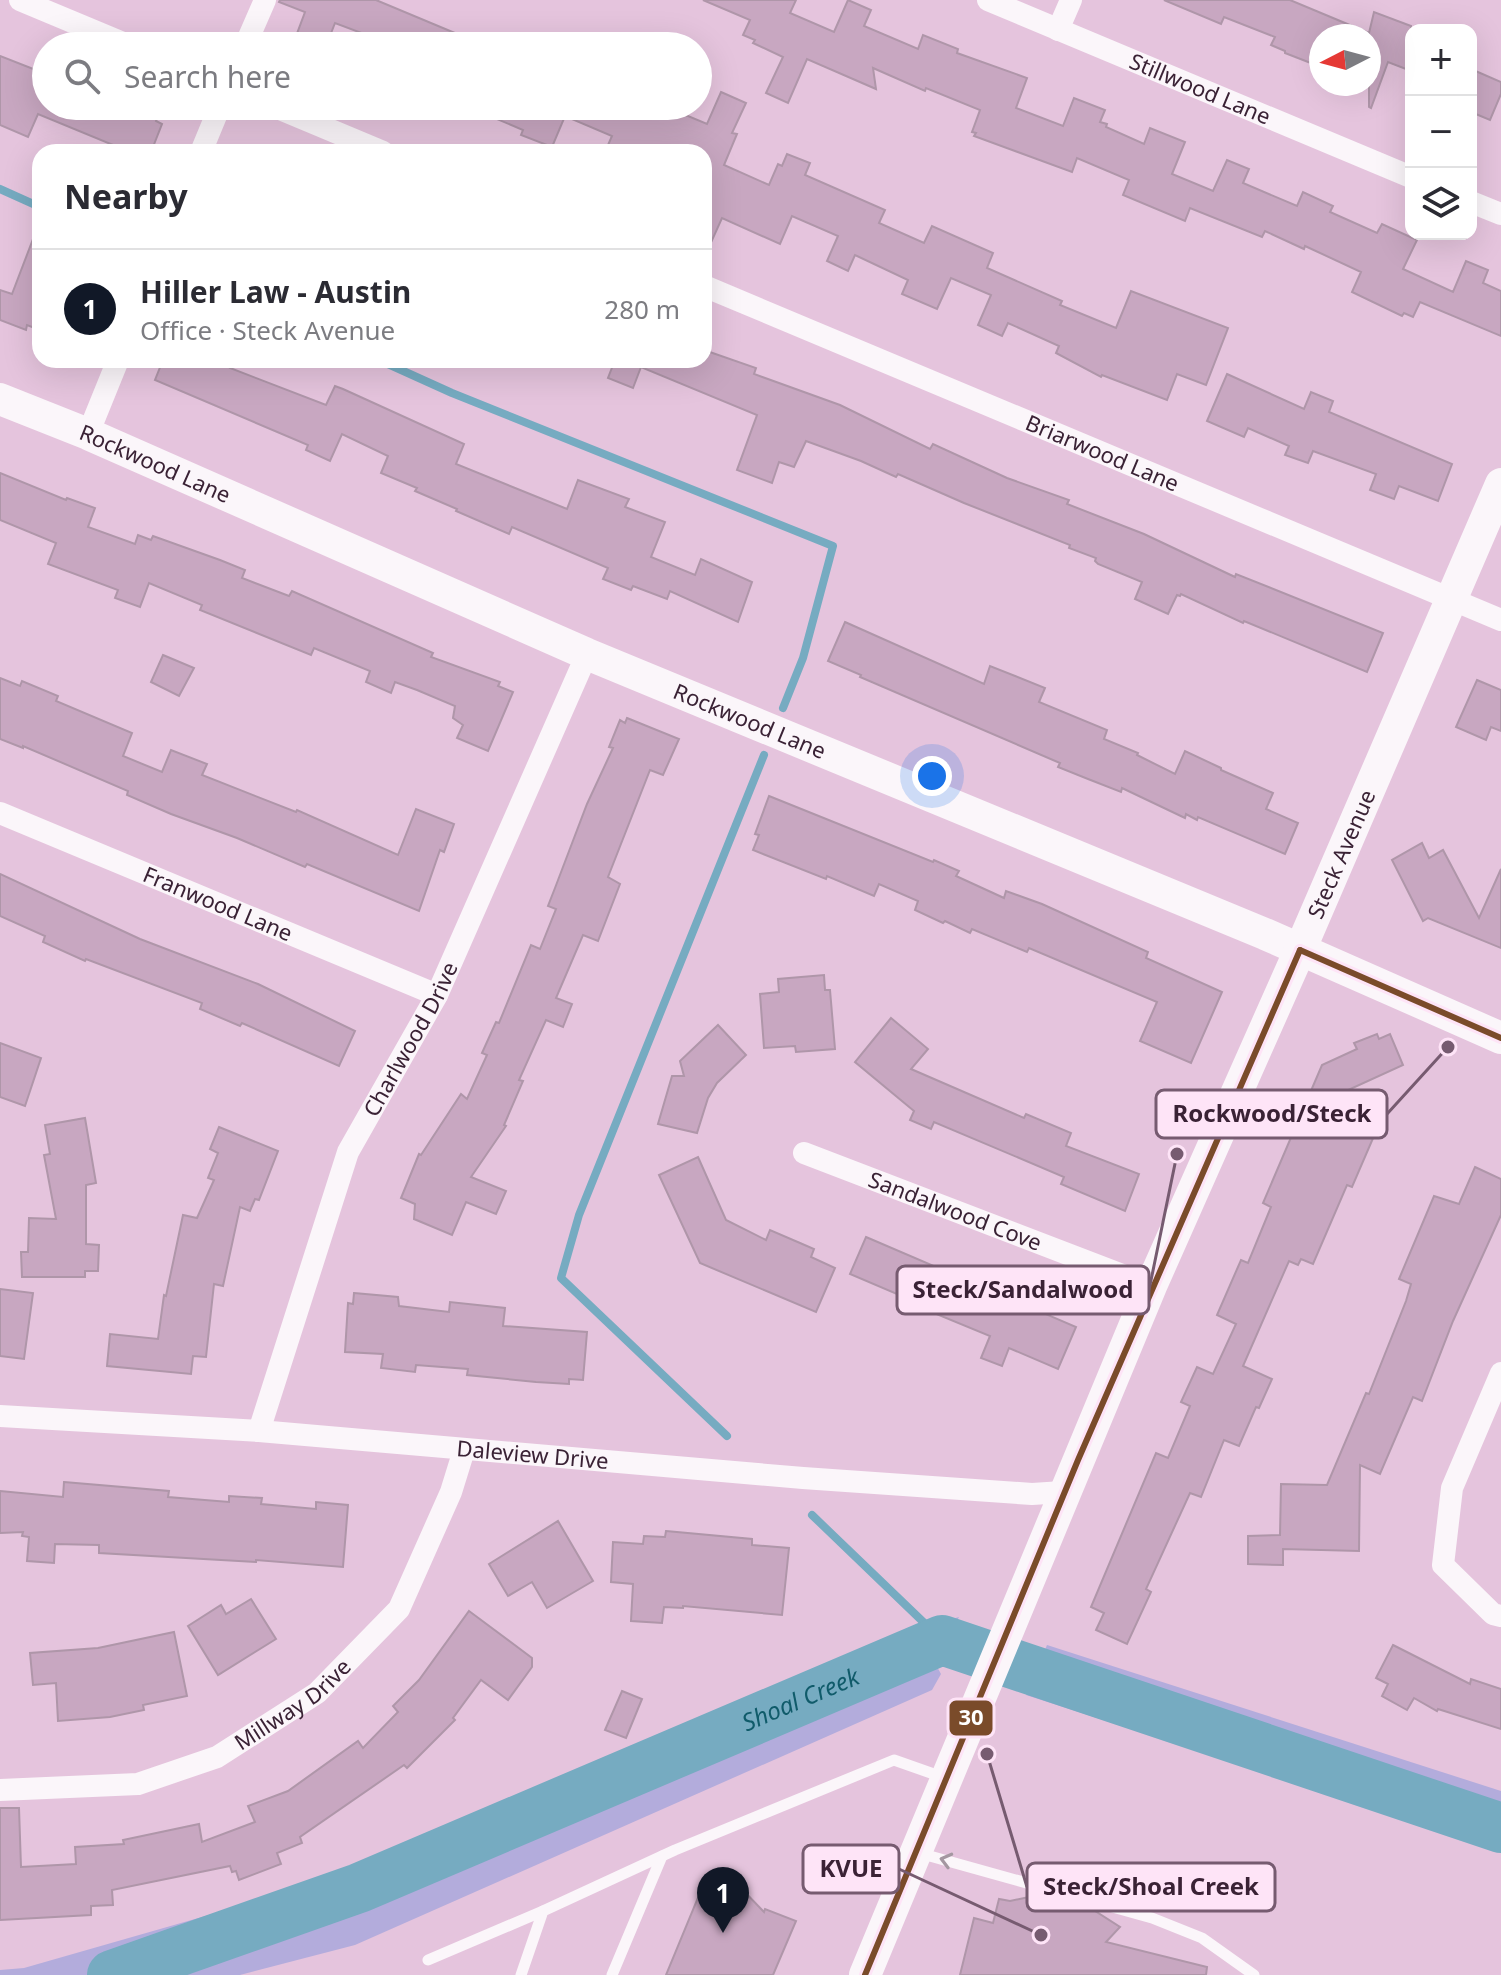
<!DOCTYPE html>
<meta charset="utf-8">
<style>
body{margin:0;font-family:"Noto Sans",sans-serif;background:#f2f2f3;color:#2b2b33}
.controls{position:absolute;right:24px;top:24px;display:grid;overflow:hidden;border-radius:16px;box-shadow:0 8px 32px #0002}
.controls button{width:72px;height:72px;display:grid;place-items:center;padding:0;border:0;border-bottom:2px solid #e1e1e2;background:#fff;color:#2b2b33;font:40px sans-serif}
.compass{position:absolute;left:1309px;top:24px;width:72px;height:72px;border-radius:50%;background:#fff;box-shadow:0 8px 32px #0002;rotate:264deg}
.you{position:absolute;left:932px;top:776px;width:28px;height:28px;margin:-20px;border:6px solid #fff;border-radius:50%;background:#1a73e8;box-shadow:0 0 0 12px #1a73e833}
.badge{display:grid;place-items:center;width:52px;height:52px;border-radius:50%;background:#111827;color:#fff;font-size:26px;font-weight:700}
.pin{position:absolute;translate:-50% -66px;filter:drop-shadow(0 2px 4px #0008)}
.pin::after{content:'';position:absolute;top:42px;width:28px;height:24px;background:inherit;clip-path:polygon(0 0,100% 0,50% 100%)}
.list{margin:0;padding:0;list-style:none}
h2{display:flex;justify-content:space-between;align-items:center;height:104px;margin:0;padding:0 32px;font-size:34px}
h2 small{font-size:26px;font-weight:400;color:#7c7c81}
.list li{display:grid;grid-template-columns:52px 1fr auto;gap:24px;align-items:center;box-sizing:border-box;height:120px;padding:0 32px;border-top:2px solid #e1e1e2}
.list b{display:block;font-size:30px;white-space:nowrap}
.list p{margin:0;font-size:26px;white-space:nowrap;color:#7c7c81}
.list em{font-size:26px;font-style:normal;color:#7c7c81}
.icon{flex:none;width:44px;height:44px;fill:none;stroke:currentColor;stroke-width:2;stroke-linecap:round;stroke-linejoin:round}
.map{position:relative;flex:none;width:1501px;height:1975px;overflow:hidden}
.search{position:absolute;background:#fff;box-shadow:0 8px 32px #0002;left:32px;top:32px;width:680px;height:88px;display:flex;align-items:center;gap:20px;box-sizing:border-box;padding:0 28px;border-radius:44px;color:#7c7c81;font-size:30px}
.panel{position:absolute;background:#fff;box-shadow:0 8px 32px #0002;left:32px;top:144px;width:680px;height:224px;border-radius:24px}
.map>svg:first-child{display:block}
.green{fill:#b3acdc}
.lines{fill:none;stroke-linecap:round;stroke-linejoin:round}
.stream{stroke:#76abc1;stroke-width:8}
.river{stroke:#76abc1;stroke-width:50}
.building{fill:#c8a7c1;stroke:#af96a9;stroke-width:2}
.lane{stroke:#fbf6fa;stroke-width:11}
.street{stroke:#fbf6fa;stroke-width:22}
.secondary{stroke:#fbf6fa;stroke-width:32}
.bus-1-casing{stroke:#fee4f7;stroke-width:12}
.bus-1{stroke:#7a4b2a;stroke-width:6}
.oneway{stroke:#a497a1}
.labels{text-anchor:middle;stroke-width:8;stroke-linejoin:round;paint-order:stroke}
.street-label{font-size:22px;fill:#3a2235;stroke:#fee4f7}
.water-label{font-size:24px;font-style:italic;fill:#105b6a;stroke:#fee4f7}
.leader{fill:none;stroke:#765b70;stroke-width:3}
.callout-dot{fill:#765b70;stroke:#fee4f7;stroke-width:3}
.callout{fill:#fee4f7;stroke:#765b70;stroke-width:3}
.callout-label{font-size:24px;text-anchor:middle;font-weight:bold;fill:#3a2235}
.line-badge{stroke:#fee4f7;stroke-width:3}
.badge-label{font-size:22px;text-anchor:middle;font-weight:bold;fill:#fff}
</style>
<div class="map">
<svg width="1501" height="1975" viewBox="0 0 1501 1975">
<rect width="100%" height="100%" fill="#e5c4dd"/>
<g class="green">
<path d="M 959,1617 L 935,1663 L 941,1674 L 932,1690 L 355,1945 L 240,1975 L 0,1975 L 0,1970 L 24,1968 L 307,1887 L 897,1635 Z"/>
<path d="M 1047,1645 L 1501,1791 L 1501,1849 L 1026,1695 Z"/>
</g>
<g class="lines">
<g class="stream">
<path d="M 0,189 L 40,207"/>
<path d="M 379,360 L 452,393 L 833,546 L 803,658 L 783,708"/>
<path d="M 727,1436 L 561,1278 L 579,1215 L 764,755"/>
<path d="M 812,1515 L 942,1640"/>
</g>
<path class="river" id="s1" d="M 112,1975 L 359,1888 L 942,1640 L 1501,1828"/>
</g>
<g class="building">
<path d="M 280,0 L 376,0 L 486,46 L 381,46 L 383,41 L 335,23 L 326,46 L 314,46 L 295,39 L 305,12 L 279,2 Z"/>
<path d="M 703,0 L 796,0 L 790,13 L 834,32 L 848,0 L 871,10 L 864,26 L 918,49 L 923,35 L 958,49 L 957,53 L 1027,78 L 1016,108 L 1063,126 L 1074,98 L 1105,110 L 1100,122 L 1107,124 L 1106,127 L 1144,144 L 1150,128 L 1185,142 L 1172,174 L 1213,191 L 1227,160 L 1249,169 L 1243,183 L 1297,206 L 1303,192 L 1333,206 L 1330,212 L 1377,233 L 1382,224 L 1417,240 L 1403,269 L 1453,292 L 1466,261 L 1488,270 L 1483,283 L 1501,291 L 1501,336 L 1420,302 L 1413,317 L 1404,313 L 1402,316 L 1352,292 L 1361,272 L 1305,246 L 1304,249 L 1265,231 L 1262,237 L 1190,208 L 1185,221 L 1123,195 L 1129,180 L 1077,158 L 1072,172 L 974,136 L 976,133 L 972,132 L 980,110 L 926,88 L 925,91 L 873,68 L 876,89 L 807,59 L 788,103 L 766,93 L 783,57 L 753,43 L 755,40 L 743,35 L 750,20 Z"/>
<path d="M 1164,0 L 1290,0 L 1369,33 L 1374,12 L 1411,26 L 1411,68 L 1406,66 L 1406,69 L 1388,62 L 1371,108 L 1369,107 L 1369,36 L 1321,36 L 1321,67 L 1285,53 L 1285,51 L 1271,45 L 1275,37 L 1224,17 L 1221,24 Z"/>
<path d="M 0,56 L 46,74 L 46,106 L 129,106 L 157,118 L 156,121 L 162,124 L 151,152 L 130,152 L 38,114 L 28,137 L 0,125 Z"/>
<path d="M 1471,69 L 1501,82 L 1501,94 L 1490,120 L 1471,112 Z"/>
<path d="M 721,92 L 746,103 L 732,133 L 737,134 L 724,165 L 769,185 L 778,164 L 782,166 L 787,154 L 810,163 L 805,175 L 885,210 L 879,223 L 924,243 L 932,226 L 993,253 L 987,268 L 1062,301 L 1060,305 L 1116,328 L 1131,291 L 1228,328 L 1206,385 L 1177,374 L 1167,400 L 1102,375 L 1101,377 L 1056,353 L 1059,346 L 1008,323 L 1002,336 L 978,325 L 991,295 L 951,278 L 937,309 L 902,294 L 908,280 L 855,255 L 848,271 L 827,261 L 838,236 L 792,216 L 780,244 L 722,218 L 704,258 L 704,152 L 605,152 L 612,136 L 565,116 L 552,147 L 521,135 L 523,130 L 466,106 L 664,106 L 707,124 Z"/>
<path d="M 38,226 L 40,330 L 27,325 L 26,330 L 0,320 L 0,290 L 12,294 Z"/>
<path d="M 704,350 L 756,368 L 754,374 L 840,405 L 930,449 L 933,444 L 1007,478 L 1069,500 L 1067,504 L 1144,534 L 1235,577 L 1236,574 L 1383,633 L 1367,672 L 1244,621 L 1243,623 L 1181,594 L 1180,596 L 1177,595 L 1168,614 L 1135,599 L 1142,582 L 1098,564 L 1095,561 L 1096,558 L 1069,548 L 1070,545 L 964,503 L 898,474 L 896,477 L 861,461 L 806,441 L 794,467 L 779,462 L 772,483 L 737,470 L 757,415 L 641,367 L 633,388 L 608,378 L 615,360 L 704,360 Z"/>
<path d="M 163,360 L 234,360 L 230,368 L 326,405 L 335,386 L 343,389 L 464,444 L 456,464 L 567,509 L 578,480 L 629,499 L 625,507 L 665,522 L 651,557 L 695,575 L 701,559 L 752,582 L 738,622 L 670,591 L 667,599 L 633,586 L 631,590 L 603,579 L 608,568 L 512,527 L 509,534 L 456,511 L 457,509 L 415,491 L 417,488 L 381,473 L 388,456 L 342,434 L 330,461 L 306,450 L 308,445 L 155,380 Z"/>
<path d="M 1227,374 L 1304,409 L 1311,392 L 1333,401 L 1329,412 L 1452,464 L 1438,501 L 1399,486 L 1394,499 L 1370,490 L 1376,474 L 1313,451 L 1308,463 L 1285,455 L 1289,446 L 1248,428 L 1244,437 L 1207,421 Z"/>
<path d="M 0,473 L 66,500 L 67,498 L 95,508 L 88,527 L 135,544 L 138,535 L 151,540 L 153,536 L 220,560 L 245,570 L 242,578 L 289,596 L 292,591 L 433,653 L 431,657 L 500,682 L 498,686 L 513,692 L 488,751 L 457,738 L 463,725 L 453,718 L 455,706 L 417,690 L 395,682 L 391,693 L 366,682 L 370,671 L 314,648 L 311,655 L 200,610 L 202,605 L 149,583 L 140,607 L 115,598 L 118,590 L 48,564 L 56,543 L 0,520 Z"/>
<path d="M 845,622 L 984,684 L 990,666 L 1045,688 L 1039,702 L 1107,730 L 1104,739 L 1138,753 L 1137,755 L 1175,774 L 1185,751 L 1221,768 L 1221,770 L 1273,793 L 1266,809 L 1298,823 L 1285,854 L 1198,817 L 1197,820 L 1186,814 L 1185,818 L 1122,788 L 1121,792 L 1088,779 L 1058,767 L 1060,763 L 860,677 L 861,675 L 828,661 Z"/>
<path d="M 163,655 L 194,668 L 179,696 L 151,682 Z"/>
<path d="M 0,678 L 20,686 L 22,681 L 58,696 L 56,701 L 132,733 L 123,756 L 162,772 L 171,750 L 207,764 L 202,775 L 296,812 L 297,810 L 398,855 L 416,809 L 454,824 L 444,852 L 440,850 L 419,911 L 307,864 L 305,867 L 237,838 L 171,814 L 127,795 L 128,791 L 23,746 L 23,748 L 0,739 Z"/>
<path d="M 1477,680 L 1501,690 L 1501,731 L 1491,727 L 1486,740 L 1456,727 Z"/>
<path d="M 627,718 L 679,739 L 663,775 L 650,770 L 608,877 L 620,884 L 598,941 L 583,935 L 556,998 L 572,1004 L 563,1027 L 546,1020 L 519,1080 L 523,1081 L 504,1125 L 506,1126 L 471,1177 L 506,1191 L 496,1214 L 466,1202 L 452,1235 L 414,1219 L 415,1204 L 401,1198 L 419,1154 L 421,1155 L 461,1094 L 467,1099 L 487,1055 L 482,1053 L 496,1022 L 499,1023 L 531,945 L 540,949 L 556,909 L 548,906 L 555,888 L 587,804 L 613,748 L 609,747 L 620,720 L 625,723 Z"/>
<path d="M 769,796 L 933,862 L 934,860 L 959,871 L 956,876 L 1004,898 L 1006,891 L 1042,904 L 1148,952 L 1146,958 L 1222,992 L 1191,1063 L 1140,1041 L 1157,1002 L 1029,948 L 1027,952 L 972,929 L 970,933 L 945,921 L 943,923 L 915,910 L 918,901 L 879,884 L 874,896 L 827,876 L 826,879 L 753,850 L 759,835 L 755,834 Z"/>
<path d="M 1422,843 L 1429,858 L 1443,850 L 1479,918 L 1501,869 L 1501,948 L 1428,918 L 1423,921 L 1392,860 Z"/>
<path d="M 0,874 L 140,939 L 258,984 L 355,1031 L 339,1066 L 242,1023 L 240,1026 L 200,1009 L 202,1003 L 86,959 L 85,961 L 43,942 L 45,936 L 0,916 Z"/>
<path d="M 824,975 L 825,990 L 830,990 L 835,1049 L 796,1052 L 795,1046 L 764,1048 L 760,994 L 779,992 L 778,979 Z"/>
<path d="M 891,1018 L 928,1049 L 911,1069 L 1024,1118 L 1026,1114 L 1071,1133 L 1066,1146 L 1139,1174 L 1125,1211 L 1061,1184 L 1064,1177 L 934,1122 L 931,1129 L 910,1120 L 914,1111 L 855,1062 Z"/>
<path d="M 718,1025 L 746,1055 L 717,1083 L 708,1098 L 697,1133 L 658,1124 L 672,1076 L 684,1076 L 680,1061 Z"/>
<path d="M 1377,1034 L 1379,1039 L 1390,1034 L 1403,1065 L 1324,1101 L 1355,1115 L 1353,1119 L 1377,1129 L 1352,1187 L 1347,1185 L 1313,1264 L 1301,1259 L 1298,1265 L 1289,1261 L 1243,1366 L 1272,1379 L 1259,1408 L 1256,1407 L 1239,1446 L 1224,1440 L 1201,1497 L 1190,1493 L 1146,1589 L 1151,1592 L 1127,1644 L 1096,1630 L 1104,1613 L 1091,1607 L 1156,1453 L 1168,1458 L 1190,1406 L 1181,1402 L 1197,1367 L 1213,1374 L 1236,1324 L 1217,1315 L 1241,1260 L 1248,1263 L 1271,1207 L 1263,1203 L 1322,1065 L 1357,1049 L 1354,1043 Z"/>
<path d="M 0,1043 L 41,1058 L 25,1106 L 0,1097 Z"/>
<path d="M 85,1118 L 96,1183 L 86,1185 L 86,1244 L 99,1245 L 98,1271 L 85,1271 L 85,1277 L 22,1277 L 21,1252 L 28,1252 L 29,1218 L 56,1219 L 44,1155 L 50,1154 L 45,1125 Z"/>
<path d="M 219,1127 L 278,1151 L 259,1200 L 255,1199 L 250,1211 L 240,1207 L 223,1286 L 214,1284 L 206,1357 L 193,1356 L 191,1374 L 107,1366 L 110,1334 L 158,1339 L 164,1295 L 166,1296 L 183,1215 L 197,1218 L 214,1180 L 208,1178 L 218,1153 L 210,1149 Z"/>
<path d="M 698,1157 L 726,1220 L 766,1240 L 770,1230 L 800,1243 L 814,1249 L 811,1257 L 835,1268 L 816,1312 L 700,1263 L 659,1175 Z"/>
<path d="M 1475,1167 L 1501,1179 L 1501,1215 L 1453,1321 L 1422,1401 L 1413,1397 L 1380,1474 L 1360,1465 L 1359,1551 L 1283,1549 L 1283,1565 L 1248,1564 L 1248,1536 L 1280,1535 L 1281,1484 L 1327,1485 L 1366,1393 L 1369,1394 L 1406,1301 L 1411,1284 L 1399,1279 L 1434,1196 L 1459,1204 Z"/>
<path d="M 866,1237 L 1076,1327 L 1058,1369 L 1009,1348 L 1002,1366 L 981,1358 L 990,1336 L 929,1311 L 930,1308 L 850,1274 Z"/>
<path d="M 0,1289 L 33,1293 L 24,1359 L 0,1356 Z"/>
<path d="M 354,1293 L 398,1297 L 399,1306 L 449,1312 L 450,1302 L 505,1308 L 503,1326 L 587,1332 L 583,1380 L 569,1379 L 569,1384 L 536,1382 L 467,1375 L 468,1369 L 416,1365 L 415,1372 L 381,1368 L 383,1354 L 345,1352 L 348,1303 L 353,1304 Z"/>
<path d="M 64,1482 L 169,1491 L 168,1497 L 229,1502 L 229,1496 L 262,1498 L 261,1504 L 316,1509 L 316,1502 L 348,1505 L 343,1567 L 256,1560 L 256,1562 L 99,1553 L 99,1545 L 55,1544 L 54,1563 L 27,1561 L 29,1537 L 22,1536 L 23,1532 L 0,1533 L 0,1491 L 63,1497 Z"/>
<path d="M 558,1521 L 593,1581 L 547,1608 L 532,1582 L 508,1596 L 489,1564 Z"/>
<path d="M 666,1531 L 752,1539 L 752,1545 L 789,1548 L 782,1615 L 683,1606 L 683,1608 L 664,1607 L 662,1623 L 631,1621 L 633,1584 L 611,1582 L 613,1542 L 643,1544 L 644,1536 L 665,1537 Z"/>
<path d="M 251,1599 L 276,1639 L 218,1675 L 188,1626 L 221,1605 L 226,1614 Z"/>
<path d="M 469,1611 L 532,1658 L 532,1667 L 508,1700 L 481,1680 L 453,1718 L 455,1720 L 407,1768 L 404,1765 L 300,1837 L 302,1843 L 277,1853 L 281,1864 L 239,1880 L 236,1871 L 232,1872 L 230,1866 L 112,1890 L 113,1905 L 91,1906 L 91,1915 L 0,1920 L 0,1808 L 19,1808 L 21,1867 L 76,1864 L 75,1847 L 124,1844 L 123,1840 L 199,1824 L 202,1842 L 255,1822 L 248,1806 L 288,1791 L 358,1741 L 363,1748 L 398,1712 L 393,1706 L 419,1680 Z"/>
<path d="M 174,1632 L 187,1696 L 143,1705 L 144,1710 L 110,1717 L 58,1721 L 56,1683 L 33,1685 L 30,1653 L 98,1648 Z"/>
<path d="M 1393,1645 L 1470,1684 L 1471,1679 L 1501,1689 L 1501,1729 L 1438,1709 L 1437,1711 L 1414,1698 L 1407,1710 L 1382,1696 L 1388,1684 L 1376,1678 Z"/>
<path d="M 622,1691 L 642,1699 L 626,1738 L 605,1730 Z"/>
<path d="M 723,1880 L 742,1889 L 764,1912 L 765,1909 L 796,1921 L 773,1975 L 666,1975 L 704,1883 L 719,1890 Z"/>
<path d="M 1029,1897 L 1046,1897 L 1095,1911 L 1120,1927 L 1106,1942 L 1207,1967 L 1206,1975 L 960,1975 L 974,1918 L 993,1923 L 999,1899 L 1010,1901 Z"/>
</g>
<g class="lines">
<g class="lane">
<path d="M 919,1853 L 1152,1918 L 1202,1938 L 1254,1975"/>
<path d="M 428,1960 L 543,1911"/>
<path d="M 521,1975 L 543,1911 L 675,1850 L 894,1760 L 945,1778"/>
<path d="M 612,1975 L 662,1856"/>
</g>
<g class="street">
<path d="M 20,0 L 130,46"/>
<path id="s2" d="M 988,0 L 1411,177"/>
<path d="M 1058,30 L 1071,0"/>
<path d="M 245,46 L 265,0"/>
<path d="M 273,106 L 383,152"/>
<path d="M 201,152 L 220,106"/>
<path d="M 1471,202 L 1501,214"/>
<path id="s3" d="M 704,286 L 1501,620"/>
<path d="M 88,434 L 118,360"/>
<path id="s4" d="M 0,813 L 437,995"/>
<path id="s5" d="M 804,1153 L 1151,1286"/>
<path d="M 1501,1373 L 1452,1488 L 1443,1565 L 1493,1614 L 1501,1616"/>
<path id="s6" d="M 0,1416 L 259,1431 L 803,1478 L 1032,1494 L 1063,1492"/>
<path id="s7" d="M 259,1431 L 348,1152 L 437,995 L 587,654"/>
<path id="s8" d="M 0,1790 L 138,1784 L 217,1757 L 317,1693 L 399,1609 L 451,1492 L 464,1450"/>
</g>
<g class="secondary">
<path id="s9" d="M 0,399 L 88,434 L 587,654 L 1265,934 L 1501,1038"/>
<path id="s10" d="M 865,1975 L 1151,1286 L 1300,950 L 1501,484"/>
</g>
<g class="bus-1-casing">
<g id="bus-1">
<path d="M 1300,950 L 1501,1038"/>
<path d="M 865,1975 L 1078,1460 L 1300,950"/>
</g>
</g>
<use href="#bus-1" class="bus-1"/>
</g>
<defs><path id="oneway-chevron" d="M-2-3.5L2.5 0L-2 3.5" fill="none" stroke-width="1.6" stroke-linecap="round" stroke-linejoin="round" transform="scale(2)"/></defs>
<use class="oneway" href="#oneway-chevron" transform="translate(946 1860) rotate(-165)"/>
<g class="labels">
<g class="street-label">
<text dy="8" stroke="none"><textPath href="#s2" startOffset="230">Stillwood Lane</textPath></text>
<text dy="8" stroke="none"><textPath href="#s3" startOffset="432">Briarwood Lane</textPath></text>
<text dy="8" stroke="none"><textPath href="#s9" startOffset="168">Rockwood Lane</textPath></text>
<text dy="8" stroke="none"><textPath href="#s9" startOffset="816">Rockwood Lane</textPath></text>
<text dy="8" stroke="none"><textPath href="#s10" startOffset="1218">Steck Avenue</textPath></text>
<text dy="8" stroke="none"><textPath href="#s4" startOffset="236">Franwood Lane</textPath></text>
<text dy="8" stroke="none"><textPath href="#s7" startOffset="422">Charlwood Drive</textPath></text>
<text dy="8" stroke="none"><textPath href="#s5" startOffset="162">Sandalwood Cove</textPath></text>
<text dy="8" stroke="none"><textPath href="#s6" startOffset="534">Daleview Drive</textPath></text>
<text dy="8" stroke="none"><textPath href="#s8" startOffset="314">Millway Drive</textPath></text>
</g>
<g class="water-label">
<text dy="8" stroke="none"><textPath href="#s1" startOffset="742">Shoal Creek</textPath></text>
</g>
</g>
<path class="leader" d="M1448 1047L1387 1114M1177 1154L1149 1290M1041 1935L899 1869M987 1754L1027 1887"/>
<g class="callout-dot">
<circle cx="1448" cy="1047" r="8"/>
<circle cx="1177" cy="1154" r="8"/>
<circle cx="1041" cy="1935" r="8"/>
<circle cx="987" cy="1754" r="8"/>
</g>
<g class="callout">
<rect x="1156" y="1090" width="231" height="48" rx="8"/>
<rect x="897" y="1266" width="252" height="48" rx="8"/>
<rect x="803" y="1845" width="96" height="48" rx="8"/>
<rect x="1027" y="1863" width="248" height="48" rx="8"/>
</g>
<g class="callout-label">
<text x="1272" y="1122">Rockwood/Steck</text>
<text x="1023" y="1298">Steck/Sandalwood</text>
<text x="851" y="1877">KVUE</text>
<text x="1151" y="1895">Steck/Shoal Creek</text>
</g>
<rect class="line-badge" x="948" y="1699" width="46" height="38" rx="8" fill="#7a4b2a"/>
<g class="badge-label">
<text x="971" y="1725">30</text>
</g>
</svg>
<div class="controls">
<button>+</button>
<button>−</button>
<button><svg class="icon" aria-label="layers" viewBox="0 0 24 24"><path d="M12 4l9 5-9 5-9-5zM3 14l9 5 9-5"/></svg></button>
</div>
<svg class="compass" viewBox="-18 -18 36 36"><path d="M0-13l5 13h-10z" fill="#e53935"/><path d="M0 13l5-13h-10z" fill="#7c7c81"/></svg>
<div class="you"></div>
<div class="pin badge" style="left:723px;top:1933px">1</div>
<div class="search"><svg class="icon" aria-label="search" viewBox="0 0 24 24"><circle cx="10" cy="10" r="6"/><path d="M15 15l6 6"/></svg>Search here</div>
<section class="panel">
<h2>Nearby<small></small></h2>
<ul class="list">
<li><span class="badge">1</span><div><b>Hiller Law - Austin</b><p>Office · Steck Avenue</p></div><em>280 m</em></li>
</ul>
</section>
</div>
